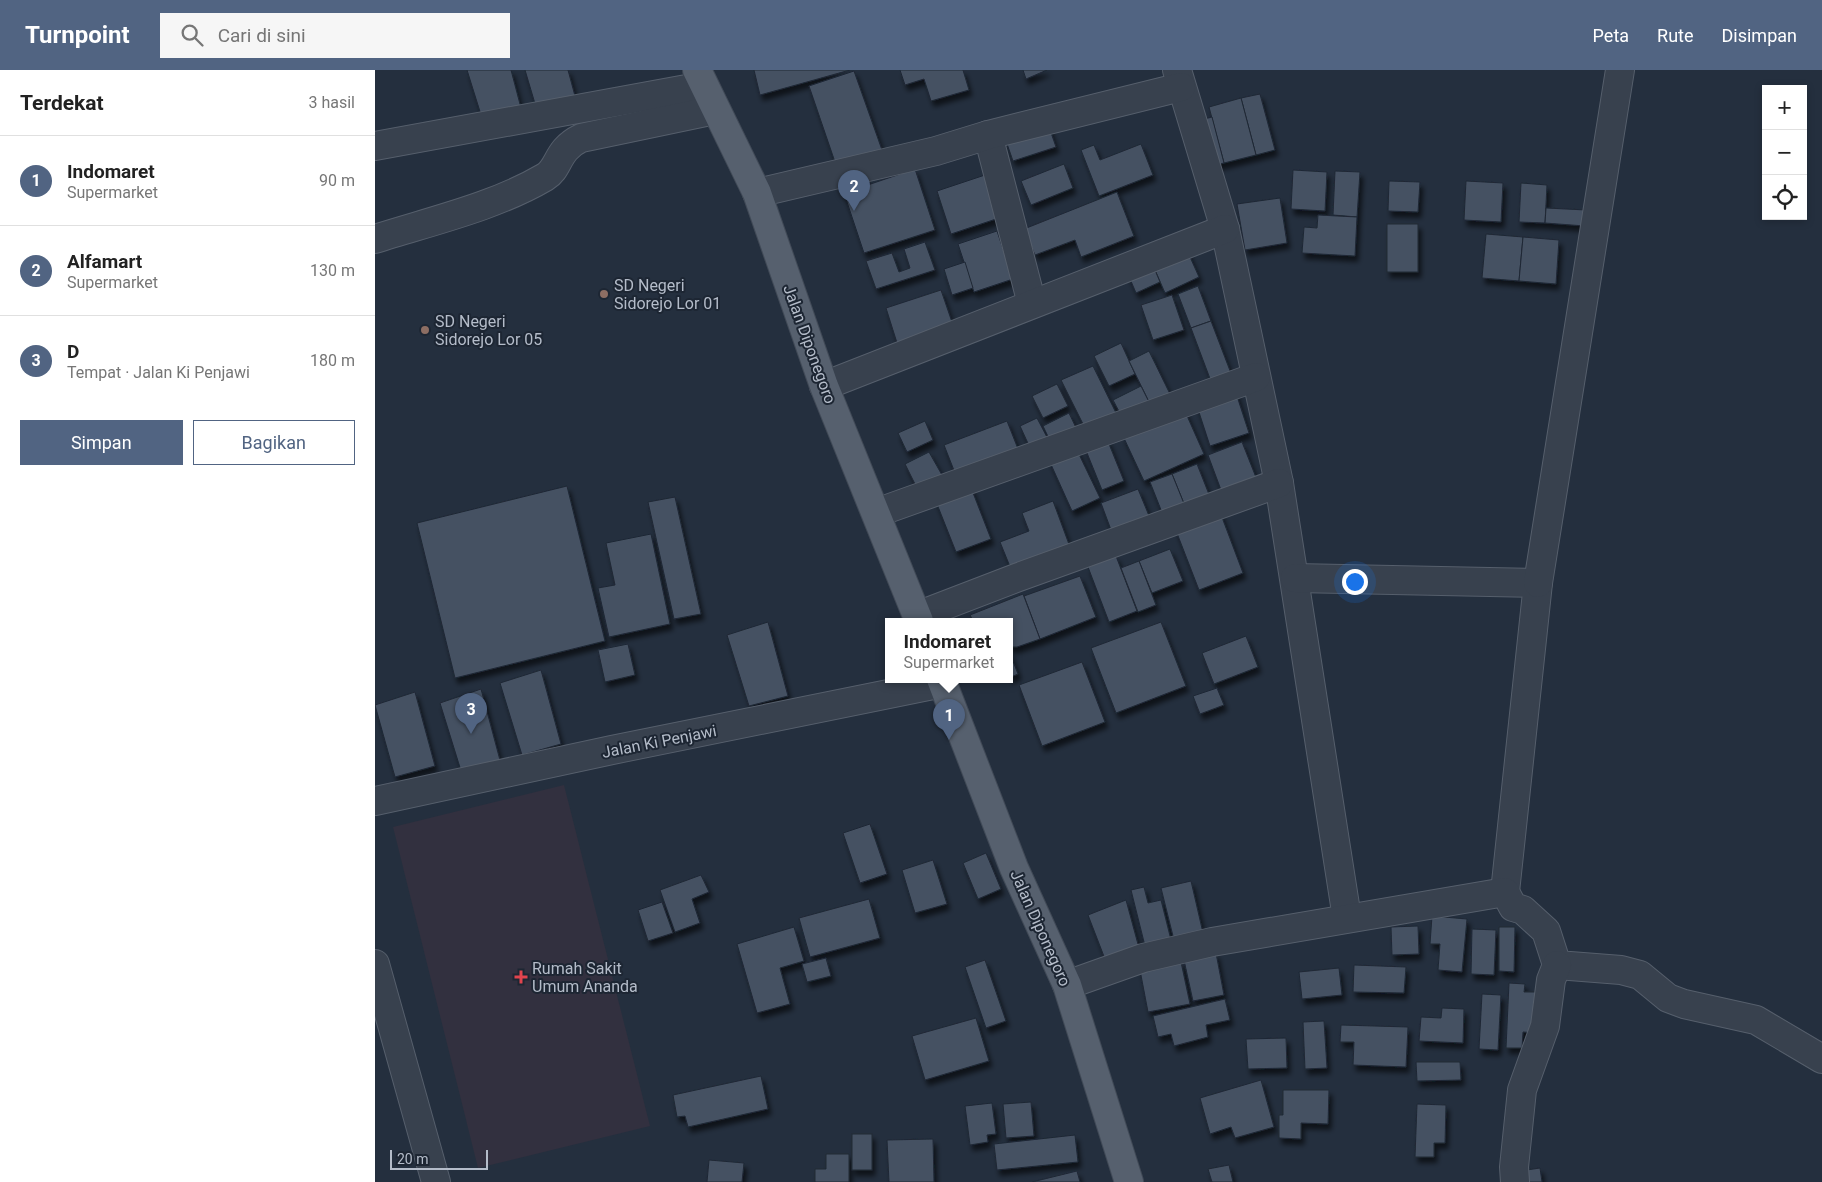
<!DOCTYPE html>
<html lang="id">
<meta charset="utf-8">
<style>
body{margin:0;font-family:Roboto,sans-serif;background:#f6f6f6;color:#222}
.controls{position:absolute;right:15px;top:15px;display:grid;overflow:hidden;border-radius:0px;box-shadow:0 2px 8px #0003}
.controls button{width:45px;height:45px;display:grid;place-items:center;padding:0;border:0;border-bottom:1px solid #e0e0e0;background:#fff;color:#222;font:25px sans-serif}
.scale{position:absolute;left:15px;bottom:12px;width:98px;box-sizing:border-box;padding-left:5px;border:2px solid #b4bcc9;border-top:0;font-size:14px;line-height:18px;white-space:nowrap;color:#b4bcc9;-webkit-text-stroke:4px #1d2633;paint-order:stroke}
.you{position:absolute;left:979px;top:511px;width:18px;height:18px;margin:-12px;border:4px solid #fff;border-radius:50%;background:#1a73e8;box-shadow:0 0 0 8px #1a73e833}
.badge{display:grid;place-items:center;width:32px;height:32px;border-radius:50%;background:#516482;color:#fff;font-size:16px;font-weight:700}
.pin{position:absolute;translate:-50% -41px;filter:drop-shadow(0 1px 2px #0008)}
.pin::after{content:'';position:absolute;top:26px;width:18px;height:15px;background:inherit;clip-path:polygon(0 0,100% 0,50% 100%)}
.popup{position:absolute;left:510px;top:548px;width:128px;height:65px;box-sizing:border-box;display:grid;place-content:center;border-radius:0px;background:#fff;filter:drop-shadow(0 1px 4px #0005);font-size:16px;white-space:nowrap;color:#767676}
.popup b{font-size:19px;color:#222}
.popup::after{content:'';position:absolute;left:50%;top:100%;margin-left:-10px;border:10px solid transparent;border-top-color:#fff}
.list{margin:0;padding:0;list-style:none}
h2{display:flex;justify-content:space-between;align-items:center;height:65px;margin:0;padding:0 20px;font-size:21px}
h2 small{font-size:16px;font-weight:400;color:#767676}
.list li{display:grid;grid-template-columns:32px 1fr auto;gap:15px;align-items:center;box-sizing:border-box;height:90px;padding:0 20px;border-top:1px solid #e0e0e0}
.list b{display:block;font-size:19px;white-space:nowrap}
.list p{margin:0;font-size:16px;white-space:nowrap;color:#767676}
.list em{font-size:16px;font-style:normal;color:#767676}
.actions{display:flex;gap:10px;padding:15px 20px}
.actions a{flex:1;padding:11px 0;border:1px solid #516482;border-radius:0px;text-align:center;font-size:18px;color:#516482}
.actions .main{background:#516482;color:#fff}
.icon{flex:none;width:28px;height:28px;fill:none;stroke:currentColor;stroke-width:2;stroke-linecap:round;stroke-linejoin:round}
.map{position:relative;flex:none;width:1447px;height:1112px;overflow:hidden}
header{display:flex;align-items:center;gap:30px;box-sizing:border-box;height:70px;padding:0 25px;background:#516482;color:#fff}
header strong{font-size:24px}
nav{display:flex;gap:28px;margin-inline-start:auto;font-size:18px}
.search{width:350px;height:45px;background:#f6f6f6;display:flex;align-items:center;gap:12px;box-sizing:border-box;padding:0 18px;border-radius:0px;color:#767676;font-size:19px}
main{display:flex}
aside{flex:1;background:#fff}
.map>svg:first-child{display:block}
.medical{fill:#32303f}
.building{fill:#455162;stroke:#1f2835;filter:url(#shadow)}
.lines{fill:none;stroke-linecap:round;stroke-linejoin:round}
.minor-casing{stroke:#565f6c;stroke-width:30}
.major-casing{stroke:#414a57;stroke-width:30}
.minor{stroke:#38414e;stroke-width:28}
.major{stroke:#56606e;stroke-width:28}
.education-dot{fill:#8d6e63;stroke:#1d2633;stroke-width:2}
.health-dot{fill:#e0444e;stroke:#1d2633;stroke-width:2}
.labels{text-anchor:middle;stroke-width:4;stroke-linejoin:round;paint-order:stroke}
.poi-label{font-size:16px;fill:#b4bcc9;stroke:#1d2633;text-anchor:start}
.street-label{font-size:16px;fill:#b4bcc9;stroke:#1d2633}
</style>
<header>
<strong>Turnpoint</strong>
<div class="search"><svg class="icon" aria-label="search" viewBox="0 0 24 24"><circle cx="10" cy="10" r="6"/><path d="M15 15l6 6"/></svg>Cari di sini</div>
<nav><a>Peta</a><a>Rute</a><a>Disimpan</a></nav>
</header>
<main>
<aside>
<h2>Terdekat<small>3 hasil</small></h2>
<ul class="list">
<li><span class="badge">1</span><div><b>Indomaret</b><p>Supermarket</p></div><em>90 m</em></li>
<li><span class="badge">2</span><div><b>Alfamart</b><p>Supermarket</p></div><em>130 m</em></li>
<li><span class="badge">3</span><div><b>D</b><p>Tempat · Jalan Ki Penjawi</p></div><em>180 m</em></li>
</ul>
<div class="actions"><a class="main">Simpan</a><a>Bagikan</a></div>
</aside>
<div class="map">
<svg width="1447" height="1112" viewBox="0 0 1447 1112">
<defs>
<filter id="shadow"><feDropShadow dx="3" dy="5.5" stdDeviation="2.5" flood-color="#0009"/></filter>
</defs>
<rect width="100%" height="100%" fill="#242f3e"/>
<path class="medical" d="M 189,715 L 275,1056 L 103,1098 L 18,757 Z"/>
<g class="building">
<path d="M 92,0 L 136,0 L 146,38 L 107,48 Z"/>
<path d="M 150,0 L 193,0 L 200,26 L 161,37 Z"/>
<path d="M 379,0 L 475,0 L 385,25 Z"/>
<path d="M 525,0 L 588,0 L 594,20 L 556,31 L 549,9 L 530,15 Z"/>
<path d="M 648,0 L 672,0 L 651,9 Z"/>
<path d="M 479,1 L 507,80 L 461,95 L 434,16 Z"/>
<path d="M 885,24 L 900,80 L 881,85 L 866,28 Z"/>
<path d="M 866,28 L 881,85 L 849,93 L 834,37 Z"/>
<path d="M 837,47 L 849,93 L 834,97 L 822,51 Z"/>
<path d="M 673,54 L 681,77 L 638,91 L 630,68 Z"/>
<path d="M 766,74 L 778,105 L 724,126 L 706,80 L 719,75 L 725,90 Z"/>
<path d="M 689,94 L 698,118 L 656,135 L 646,111 Z"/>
<path d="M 540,99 L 560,160 L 489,183 L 469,123 Z"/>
<path d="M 918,100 L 952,102 L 950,141 L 916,139 Z"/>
<path d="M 960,101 L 985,102 L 982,147 L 958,145 Z"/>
<path d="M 610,105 L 624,148 L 576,164 L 562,121 Z"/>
<path d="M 1014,111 L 1045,112 L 1043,142 L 1013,141 Z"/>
<path d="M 1091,111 L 1128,113 L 1126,152 L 1089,150 Z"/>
<path d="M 1146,113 L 1172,115 L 1170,153 L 1144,152 Z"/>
<path d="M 742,122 L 759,166 L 706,187 L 700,170 L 660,185 L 649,159 Z"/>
<path d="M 905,128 L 912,173 L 870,180 L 862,134 Z"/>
<path d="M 1171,138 L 1211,140 L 1210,156 L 1170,153 Z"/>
<path d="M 943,145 L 982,147 L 980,186 L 927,183 L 929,157 L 942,158 Z"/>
<rect x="1012" y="154" width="31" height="48"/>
<path d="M 622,161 L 638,209 L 599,222 L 583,174 Z"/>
<path d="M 1111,164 L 1148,167 L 1144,211 L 1107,208 Z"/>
<path d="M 1148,167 L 1184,170 L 1181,214 L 1144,211 Z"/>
<path d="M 550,172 L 560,200 L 501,219 L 491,191 L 517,183 L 524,202 L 535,198 L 529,179 Z"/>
<path d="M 811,178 L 824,207 L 790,223 L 777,193 Z"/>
<path d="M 590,192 L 598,218 L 577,225 L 569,199 Z"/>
<path d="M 777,193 L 785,212 L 761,223 L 753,204 Z"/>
<path d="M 823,216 L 836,251 L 816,258 L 803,224 Z"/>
<path d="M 566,220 L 579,258 L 523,276 L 511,238 Z"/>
<path d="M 797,225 L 809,260 L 778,270 L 766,235 Z"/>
<path d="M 836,251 L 857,306 L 837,314 L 816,258 Z"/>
<path d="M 746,273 L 760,304 L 734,316 L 719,286 Z"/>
<path d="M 774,281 L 795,324 L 775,334 L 754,291 Z"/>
<path d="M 718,296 L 743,347 L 712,362 L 686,310 Z"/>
<path d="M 682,314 L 693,336 L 668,348 L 657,326 Z"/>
<path d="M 766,316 L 775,334 L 747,347 L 738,330 Z"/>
<path d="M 860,320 L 874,363 L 835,376 L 821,333 Z"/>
<path d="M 809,339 L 829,384 L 769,411 L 748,366 Z"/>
<path d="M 694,343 L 704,364 L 678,377 L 668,356 Z"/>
<path d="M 662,348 L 675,373 L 657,382 L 645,356 Z"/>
<path d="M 550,351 L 558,370 L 532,382 L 523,363 Z"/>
<path d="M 632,351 L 645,384 L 582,408 L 569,375 Z"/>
<path d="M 732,369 L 749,411 L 727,420 L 710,378 Z"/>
<path d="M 867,372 L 884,415 L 849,428 L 833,385 Z"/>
<path d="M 701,378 L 725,428 L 697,441 L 674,390 Z"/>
<path d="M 554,382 L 567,405 L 542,418 L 530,394 Z"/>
<path d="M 822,394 L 837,432 L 812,441 L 797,404 Z"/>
<path d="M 797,404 L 812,441 L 790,450 L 775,412 Z"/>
<path d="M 595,415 L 616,469 L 581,482 L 560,429 Z"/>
<path d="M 192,416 L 230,571 L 80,608 L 42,453 Z"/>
<path d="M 763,419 L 777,453 L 739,468 L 726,433 Z"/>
<path d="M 300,427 L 326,544 L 299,549 L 273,432 Z"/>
<path d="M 678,431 L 695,477 L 636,499 L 625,472 L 654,461 L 647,443 Z"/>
<path d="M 845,442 L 868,503 L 824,520 L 800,458 Z"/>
<path d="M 276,464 L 295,554 L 234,567 L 223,518 L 240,515 L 231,473 Z"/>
<path d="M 795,479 L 808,511 L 777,523 L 764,491 Z"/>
<path d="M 741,486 L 762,541 L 734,552 L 713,497 Z"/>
<path d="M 764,491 L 781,535 L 763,542 L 746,498 Z"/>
<path d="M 705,506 L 721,547 L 665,569 L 649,526 Z"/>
<path d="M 648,524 L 665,569 L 642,577 L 634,577 L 634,551 L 598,551 L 595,545 Z"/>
<path d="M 393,552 L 413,626 L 374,636 L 352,565 Z"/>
<path d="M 786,552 L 811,616 L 741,643 L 716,578 Z"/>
<path d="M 871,566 L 883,597 L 839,614 L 827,583 Z"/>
<path d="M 253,574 L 260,605 L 230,612 L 223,580 Z"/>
<path d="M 634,581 L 643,604 L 634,608 Z"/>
<path d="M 707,592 L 730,652 L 667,676 L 644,615 Z"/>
<path d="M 166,600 L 186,674 L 147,685 L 125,613 Z"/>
<path d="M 842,618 L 849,635 L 825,644 L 818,626 Z"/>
<path d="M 106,619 L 126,694 L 87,704 L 65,633 Z"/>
<path d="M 40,622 L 60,696 L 20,707 L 0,635 Z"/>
<path d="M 495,754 L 512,804 L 485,813 L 468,763 Z"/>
<path d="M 611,783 L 626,819 L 603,829 L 588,793 Z"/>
<path d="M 558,790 L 572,834 L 540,843 L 527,800 Z"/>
<path d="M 326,805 L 334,822 L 317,829 L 325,853 L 300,862 L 285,820 Z"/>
<path d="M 816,811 L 828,863 L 799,870 L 786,818 Z"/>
<path d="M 769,817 L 773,833 L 786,830 L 796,870 L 770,876 L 756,820 Z"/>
<path d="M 494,829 L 505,868 L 435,887 L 424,848 Z"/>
<path d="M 751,830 L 764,878 L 730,889 L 713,845 Z"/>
<path d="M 287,832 L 298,863 L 273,871 L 263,840 Z"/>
<path d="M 1057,846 L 1092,849 L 1087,902 L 1063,900 L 1065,874 L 1055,874 Z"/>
<path d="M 1043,856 L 1044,884 L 1017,885 L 1016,857 Z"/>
<path d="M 419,857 L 429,891 L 405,898 L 415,934 L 382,943 L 362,874 Z"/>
<path d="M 1124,857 L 1140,857 L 1139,902 L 1124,901 Z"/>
<path d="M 1097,859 L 1121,860 L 1119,905 L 1096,904 Z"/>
<path d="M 841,883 L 849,925 L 818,931 L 809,890 Z"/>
<path d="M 451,888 L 456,906 L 432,912 L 427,894 Z"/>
<path d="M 610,890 L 631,951 L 611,958 L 590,897 Z"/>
<path d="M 806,892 L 815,934 L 773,942 L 765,900 Z"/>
<path d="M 979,895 L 1031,897 L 1029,923 L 978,922 Z"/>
<path d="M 964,898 L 967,925 L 927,929 L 924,902 Z"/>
<path d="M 1134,913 L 1150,914 L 1149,922 L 1164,922 L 1163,963 L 1148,962 L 1147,978 L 1131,978 Z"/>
<path d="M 1107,924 L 1126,925 L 1123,980 L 1104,979 Z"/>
<path d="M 850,929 L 855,950 L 831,955 L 833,967 L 799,976 L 796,964 L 783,967 L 778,946 Z"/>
<path d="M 1067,938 L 1089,939 L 1088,973 L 1044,971 L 1046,947 L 1066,948 Z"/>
<path d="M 601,948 L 614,991 L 550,1010 L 537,966 Z"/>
<path d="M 949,951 L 952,998 L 930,999 L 928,952 Z"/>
<path d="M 966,955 L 1033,957 L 1031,997 L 978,995 L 979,972 L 965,972 Z"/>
<path d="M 911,968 L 912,998 L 873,999 L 871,969 Z"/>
<path d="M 1041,992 L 1085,992 L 1086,1010 L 1042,1011 Z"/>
<path d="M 386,1006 L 393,1039 L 313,1057 L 310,1046 L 302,1047 L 298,1025 Z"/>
<path d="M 886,1010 L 899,1057 L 860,1068 L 856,1057 L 835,1064 L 825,1028 Z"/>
<path d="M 908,1020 L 954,1020 L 953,1054 L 926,1053 L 926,1069 L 904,1068 L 904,1045 L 908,1045 Z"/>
<path d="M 656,1032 L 659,1066 L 631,1068 L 628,1034 Z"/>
<path d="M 617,1033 L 621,1064 L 612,1065 L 613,1072 L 595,1075 L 590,1036 Z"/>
<path d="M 1042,1034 L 1071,1035 L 1070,1073 L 1059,1073 L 1059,1087 L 1040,1087 Z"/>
<rect x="477" y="1064" width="20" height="36"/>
<path d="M 700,1065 L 703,1092 L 622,1100 L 619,1074 Z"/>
<path d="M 558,1069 L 559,1112 L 514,1112 L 512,1070 Z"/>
<path d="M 451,1084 L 474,1084 L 474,1112 L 440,1112 L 440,1099 L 451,1099 Z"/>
<path d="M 334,1090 L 369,1093 L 367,1112 L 332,1112 Z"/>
<path d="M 854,1095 L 858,1112 L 837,1112 L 833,1099 Z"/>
<path d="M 1165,1098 L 1167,1112 L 1147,1112 L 1145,1101 Z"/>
<path d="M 702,1101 L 705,1112 L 657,1112 Z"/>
</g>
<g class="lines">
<g class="minor-casing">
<g id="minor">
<path d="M 802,0 L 850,159 L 904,413 L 972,848"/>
<path d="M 613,65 L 657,234"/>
<path d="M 0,76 L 328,16"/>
<path d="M 382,123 L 561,81 L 613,65 L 806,17"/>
<path d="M 0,169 C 56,151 119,137 170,107 C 185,98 181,80 206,68 L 340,40"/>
<path d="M 449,316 L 850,159"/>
<path d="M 501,443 L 881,307"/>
<path d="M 920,508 L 1163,513 L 1130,822"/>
<path d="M 1163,513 L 1245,0"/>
<path d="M 542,546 L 641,508 L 904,413"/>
<path d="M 0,731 L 237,680 L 568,613"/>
<path d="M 0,894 L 61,1112"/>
<path d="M 692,915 L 768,888 L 837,872 L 1130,822 L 1138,837 L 1148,840 L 1171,861 L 1182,895 L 1246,900 L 1265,905 L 1293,928 L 1309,934 L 1381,950 L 1447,989"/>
<path d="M 1140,1112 L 1139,1097 L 1147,1020 L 1170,956 L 1176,910 L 1182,895"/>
</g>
</g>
<g class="major-casing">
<g id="major">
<path d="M 322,0 L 382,123 L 449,316 L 544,551"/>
<path d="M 566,609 L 639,798 L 692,915 L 754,1112"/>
</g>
</g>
<use href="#minor" class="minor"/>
<use href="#major" class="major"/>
</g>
<g class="education-dot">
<circle cx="229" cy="224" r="5"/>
<circle cx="50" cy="260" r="5"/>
</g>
<path class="health-dot" d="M143.5 899.5h5v5h5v5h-5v5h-5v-5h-5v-5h5z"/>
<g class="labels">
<g class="poi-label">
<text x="239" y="221">SD Negeri<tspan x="239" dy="18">Sidorejo Lor 01</tspan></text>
<text x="60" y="257">SD Negeri<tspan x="60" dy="18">Sidorejo Lor 05</tspan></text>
<text x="157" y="904">Rumah Sakit<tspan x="157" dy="18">Umum Ananda</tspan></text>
</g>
<g class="street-label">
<text transform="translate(435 274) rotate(70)" y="6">Jalan Diponegoro</text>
<text transform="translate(284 671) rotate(-11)" y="6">Jalan Ki Penjawi</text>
<text transform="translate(666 858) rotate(66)" y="6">Jalan Diponegoro</text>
</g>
</g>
</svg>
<div class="controls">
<button>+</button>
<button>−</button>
<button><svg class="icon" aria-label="locate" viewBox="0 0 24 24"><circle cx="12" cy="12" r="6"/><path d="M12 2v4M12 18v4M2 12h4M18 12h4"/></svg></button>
</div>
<div class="scale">20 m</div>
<div class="you"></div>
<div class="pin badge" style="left:574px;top:670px">1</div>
<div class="popup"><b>Indomaret</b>Supermarket</div>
<div class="pin badge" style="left:479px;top:141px">2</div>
<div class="pin badge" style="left:96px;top:664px">3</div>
</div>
</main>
